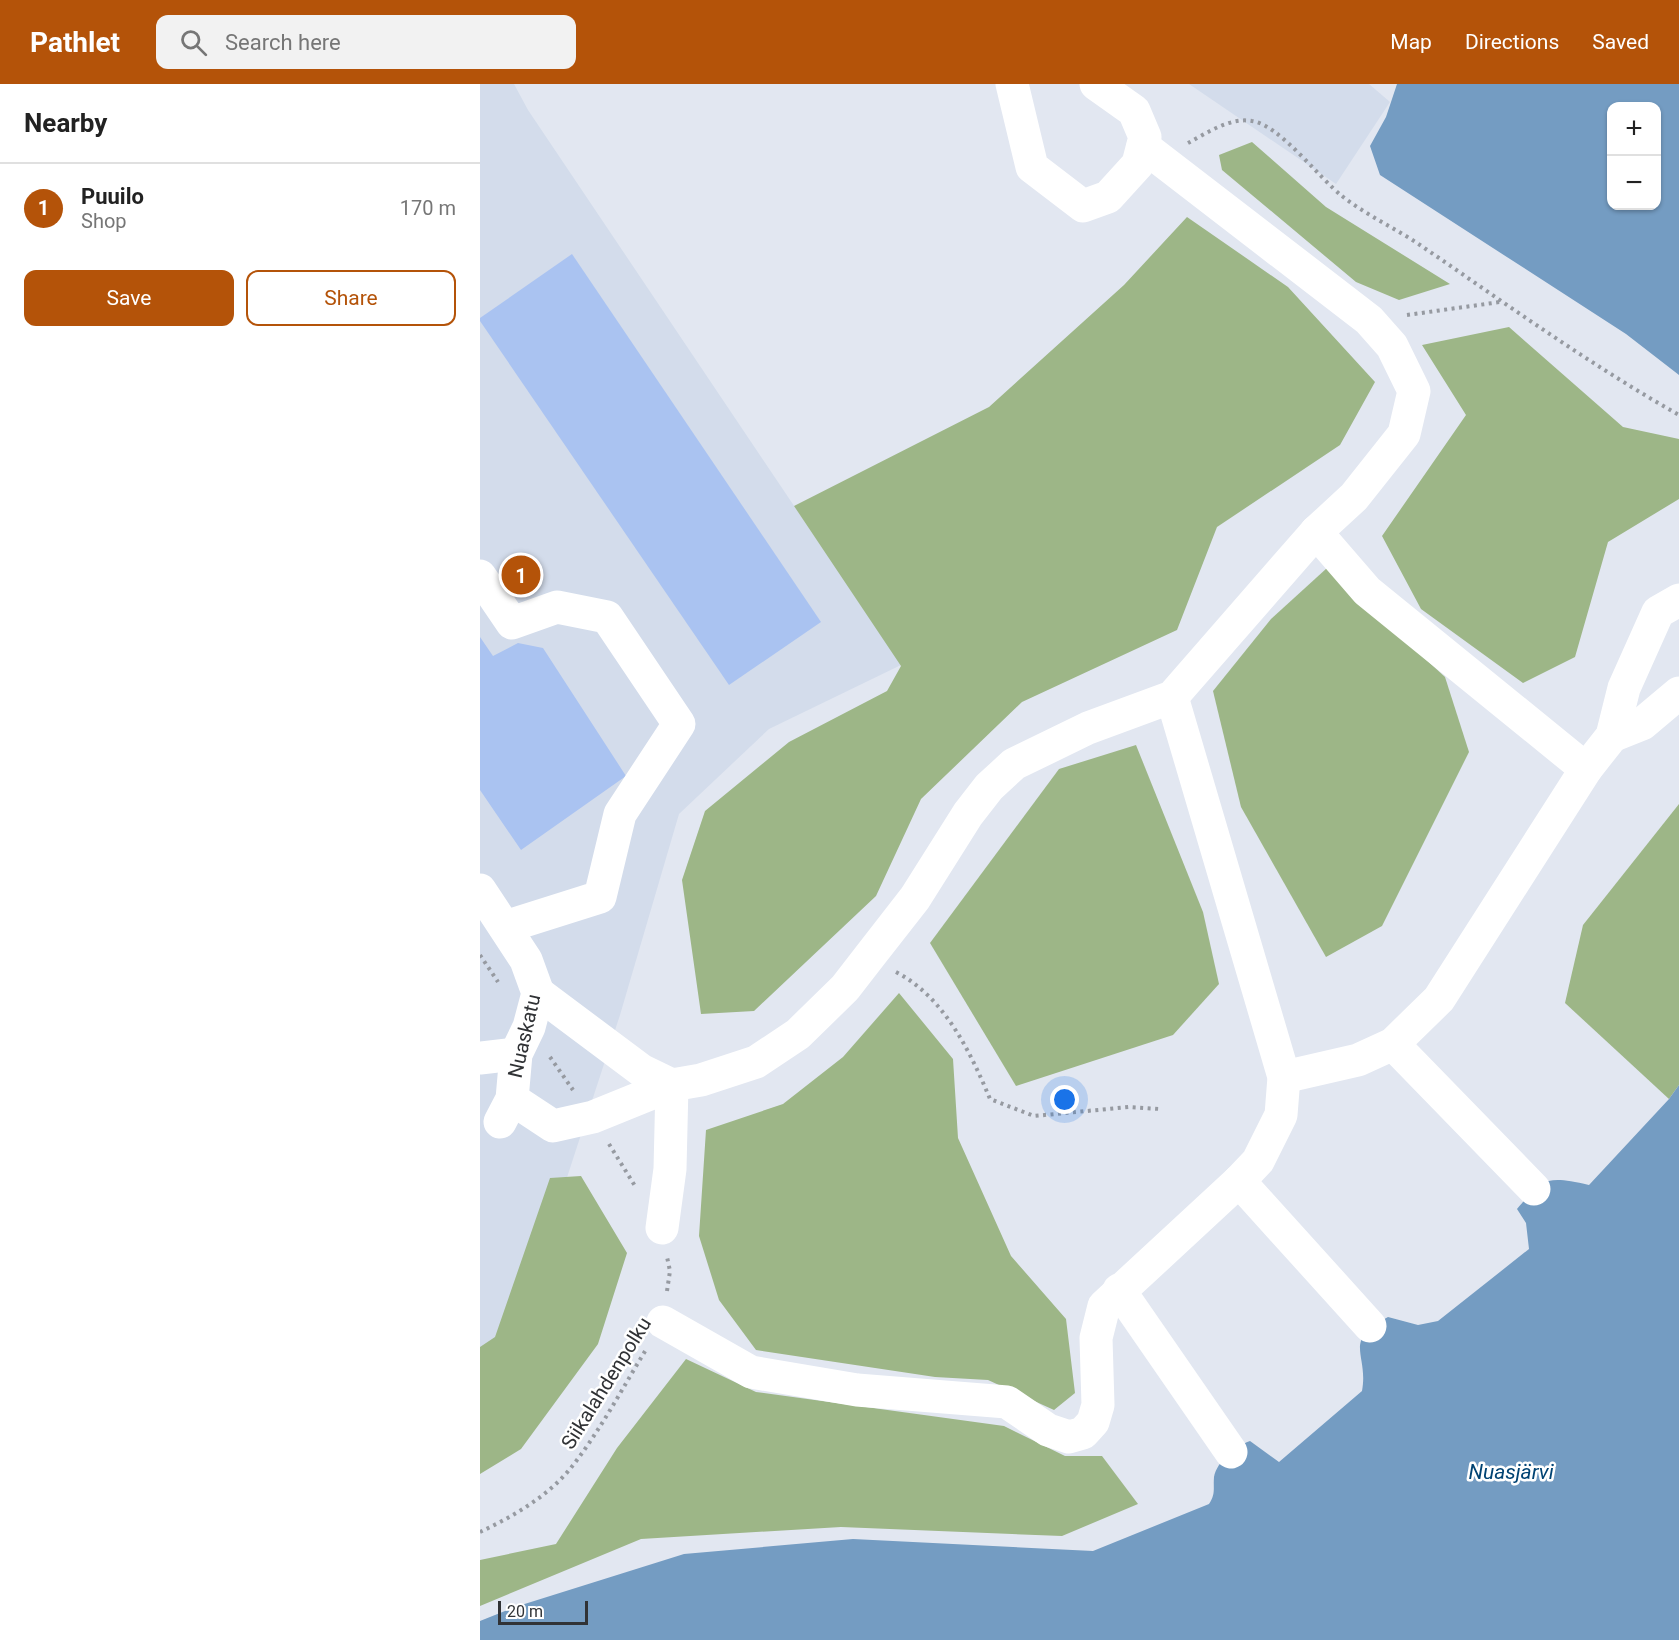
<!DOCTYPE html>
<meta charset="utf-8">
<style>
body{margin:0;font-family:Roboto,sans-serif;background:#f2f2f2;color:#222}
.controls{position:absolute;right:18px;top:18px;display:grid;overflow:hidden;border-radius:12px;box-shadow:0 2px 4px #0004}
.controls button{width:54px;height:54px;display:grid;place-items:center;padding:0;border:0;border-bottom:2px solid #e0e0e0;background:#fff;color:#222;font:30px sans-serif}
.scale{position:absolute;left:18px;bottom:15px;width:90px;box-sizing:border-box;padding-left:6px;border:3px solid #303235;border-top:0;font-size:16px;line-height:21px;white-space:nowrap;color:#303235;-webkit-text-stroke:4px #fff;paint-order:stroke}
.you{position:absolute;left:585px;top:1016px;width:21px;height:21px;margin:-15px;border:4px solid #fff;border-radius:50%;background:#1a73e8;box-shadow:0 0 0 9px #1a73e833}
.badge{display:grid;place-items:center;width:39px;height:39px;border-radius:50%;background:#b45309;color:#fff;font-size:20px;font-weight:700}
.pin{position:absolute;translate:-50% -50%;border:3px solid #fff;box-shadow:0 2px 6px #0006}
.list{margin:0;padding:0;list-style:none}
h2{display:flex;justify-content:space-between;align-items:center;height:78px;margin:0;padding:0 24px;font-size:26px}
h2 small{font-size:20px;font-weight:400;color:#767676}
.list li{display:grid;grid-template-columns:39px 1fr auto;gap:18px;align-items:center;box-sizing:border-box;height:90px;padding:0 24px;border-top:2px solid #e0e0e0}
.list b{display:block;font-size:22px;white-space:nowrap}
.list p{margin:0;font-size:20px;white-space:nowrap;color:#767676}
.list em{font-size:20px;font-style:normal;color:#767676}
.actions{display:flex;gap:12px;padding:18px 24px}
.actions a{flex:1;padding:14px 0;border:2px solid #b45309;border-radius:12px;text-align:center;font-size:21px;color:#b45309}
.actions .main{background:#b45309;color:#fff}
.icon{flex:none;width:33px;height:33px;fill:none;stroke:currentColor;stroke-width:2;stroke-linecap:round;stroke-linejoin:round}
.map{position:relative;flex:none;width:1199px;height:1556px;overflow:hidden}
header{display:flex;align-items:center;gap:36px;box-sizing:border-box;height:84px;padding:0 30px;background:#b45309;color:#fff}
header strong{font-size:28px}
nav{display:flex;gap:33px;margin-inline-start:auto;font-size:21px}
.search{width:420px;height:54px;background:#f2f2f2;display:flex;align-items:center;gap:15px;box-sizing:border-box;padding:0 21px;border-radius:12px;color:#767676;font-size:22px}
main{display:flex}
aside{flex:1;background:#fff}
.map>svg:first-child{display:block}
.built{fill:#d3dceb}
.forest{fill:#9db687}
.water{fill:#749cc2;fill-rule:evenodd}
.building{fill:#aac3f1}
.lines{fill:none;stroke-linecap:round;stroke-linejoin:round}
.path{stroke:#969aa1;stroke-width:4;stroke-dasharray:3 4.5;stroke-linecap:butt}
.minor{stroke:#fff;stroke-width:33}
.labels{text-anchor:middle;stroke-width:5;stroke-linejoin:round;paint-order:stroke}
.street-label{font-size:20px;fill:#303235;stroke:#fff}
.water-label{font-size:21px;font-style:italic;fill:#004373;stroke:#fff}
</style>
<header>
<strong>Pathlet</strong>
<div class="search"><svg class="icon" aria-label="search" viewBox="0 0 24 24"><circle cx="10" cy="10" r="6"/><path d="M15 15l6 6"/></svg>Search here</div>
<nav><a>Map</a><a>Directions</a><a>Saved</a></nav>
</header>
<main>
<aside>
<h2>Nearby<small></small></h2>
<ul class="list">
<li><span class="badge">1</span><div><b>Puuilo</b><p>Shop</p></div><em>170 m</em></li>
</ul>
<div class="actions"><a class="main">Save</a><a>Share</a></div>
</aside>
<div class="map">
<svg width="1199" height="1556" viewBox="0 0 1199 1556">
<rect width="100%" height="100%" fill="#e2e7f1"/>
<g class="built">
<path d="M 0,0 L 34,0 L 48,26 L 421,581 L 289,645 L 199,730 L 140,931 L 31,1265 L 0,1285 Z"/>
<path d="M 709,0 L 889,0 L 910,18 L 856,100 Z"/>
</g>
<g class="forest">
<path d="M 772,58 L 846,123 L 970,200 L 919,216 L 876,198 L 742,86 L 739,71 Z"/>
<path d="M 707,133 L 808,203 L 895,298 L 860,361 L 737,443 L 697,546 L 542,618 L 441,715 L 396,812 L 274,927 L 221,930 L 202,796 L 225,727 L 309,658 L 407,607 L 421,582 L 314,422 L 509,323 L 644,201 Z"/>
<path d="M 1029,243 L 1143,343 L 1199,355 L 1199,415 L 1128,458 L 1095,573 L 1043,599 L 941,525 L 902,452 L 986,331 L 942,261 Z"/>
<path d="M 847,484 L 965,593 L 989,668 L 902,842 L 846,873 L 761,723 L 733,607 L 791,535 Z"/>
<path d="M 656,661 L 723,828 L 739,900 L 693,951 L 536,1002 L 450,859 L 579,685 Z"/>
<path d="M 1199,720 L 1199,1001 L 1189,1015 L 1085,919 L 1103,841 Z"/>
<path d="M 419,909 L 473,975 L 478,1054 L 531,1172 L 586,1235 L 595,1309 L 574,1326 L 508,1296 L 455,1293 L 276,1266 L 239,1216 L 219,1152 L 226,1046 L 303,1020 L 363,973 Z"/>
<path d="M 101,1092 L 147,1169 L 118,1260 L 41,1365 L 0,1390 L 0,1263 L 15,1253 L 70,1094 Z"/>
<path d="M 206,1275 L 276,1308 L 524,1342 L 585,1372 L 622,1372 L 658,1420 L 582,1452 L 361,1443 L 161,1455 L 0,1522 L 0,1476 L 76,1460 L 137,1364 Z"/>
</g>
<g class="water">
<path d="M 917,0 L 1199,0 L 1199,291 L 1146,250 L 900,91 L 890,62 L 906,33 ZM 1176,22 L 1176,122 L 1132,122 L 1132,22 Z"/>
<path d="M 1199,1001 L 1199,1556 L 0,1556 L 0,1537 L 35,1523 L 204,1470 L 373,1455 L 613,1467 L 729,1420 C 736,1409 733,1405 734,1393 C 737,1377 756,1362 770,1357 L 799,1378 L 882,1307 C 889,1269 861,1258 908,1233 L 938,1241 L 958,1237 L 1049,1165 L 1046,1139 L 1037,1125 C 1064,1093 1067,1092 1109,1101 L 1189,1015 Z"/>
</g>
<g class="building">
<path d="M 92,170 L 341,538 L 249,601 L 0,237 L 0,234 Z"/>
<path d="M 0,553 L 13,572 L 38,559 L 63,564 L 146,692 L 41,766 L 0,706 Z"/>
</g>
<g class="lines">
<g class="path">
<path d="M 708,59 C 727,49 750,33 772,37 C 800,41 839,94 862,112 C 886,131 915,144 940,161 C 1025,219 1109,280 1199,331"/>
<path d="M 927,231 L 1020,218"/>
<path d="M 0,871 L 18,898"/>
<path d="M 416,888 C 464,913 490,967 510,1015 L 554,1032 L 649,1023 L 680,1025"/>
<path d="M 70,973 L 93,1006"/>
<path d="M 129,1060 L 155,1102"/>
<path d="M 187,1207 L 190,1187 L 187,1173"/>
<path d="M 0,1448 C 32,1433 67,1413 90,1385 C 119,1349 143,1303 167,1264"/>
</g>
<g class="minor">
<path d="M 532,0 L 552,83 L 603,122 L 628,113 L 658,80 L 665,53 L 654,27 L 616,0"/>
<path d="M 836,448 L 887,507 L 1106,685"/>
<path d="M 0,492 L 32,539 L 77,523 L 127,533 L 199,640 L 140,730 L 120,813 L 25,843"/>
<path d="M 1132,652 L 1162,640 L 1199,609"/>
<path d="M 0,806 L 46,876 L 58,909 L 49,943 L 36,970 L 32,1015 L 20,1038"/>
<path d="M 58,909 L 161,986 L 192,1001 L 221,996 L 276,978 L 318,950 L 365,904 L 389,873 L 435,814 L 488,730 L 509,703 L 534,680 L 608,644 L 692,613 L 836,448 L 874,413 L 924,350 L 934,307 L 912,262 L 889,236 L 663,62"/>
<path d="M 913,960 L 1054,1105"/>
<path d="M 0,974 L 36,970"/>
<path d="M 804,993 L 878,976 L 913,960 L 959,915 L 1106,685 L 1132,652 L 1144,604 L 1178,528 L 1199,516"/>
<path d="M 32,1015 L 73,1042 L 113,1033 L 192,1001 L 190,1085 L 182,1144"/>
<path d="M 759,1097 L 890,1242"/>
<path d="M 639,1206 L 751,1368"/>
<path d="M 183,1238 L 271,1288 L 377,1306 L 527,1318 L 568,1346 L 589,1353 L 603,1349 L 613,1338 L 618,1321 L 616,1254 L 624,1222 L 759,1097 L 778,1077 L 801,1031 L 804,993 L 692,613"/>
</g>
</g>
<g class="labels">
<g class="street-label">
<text transform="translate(44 952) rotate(-77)" y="7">Nuaskatu</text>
<text transform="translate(126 1299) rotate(-58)" y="7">Siikalahdenpolku</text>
</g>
<g class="water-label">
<text x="1031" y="1395">Nuasjärvi</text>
</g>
</g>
</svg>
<div class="controls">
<button>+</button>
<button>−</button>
</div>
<div class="scale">20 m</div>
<div class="you"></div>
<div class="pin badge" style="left:41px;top:491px">1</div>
</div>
</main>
